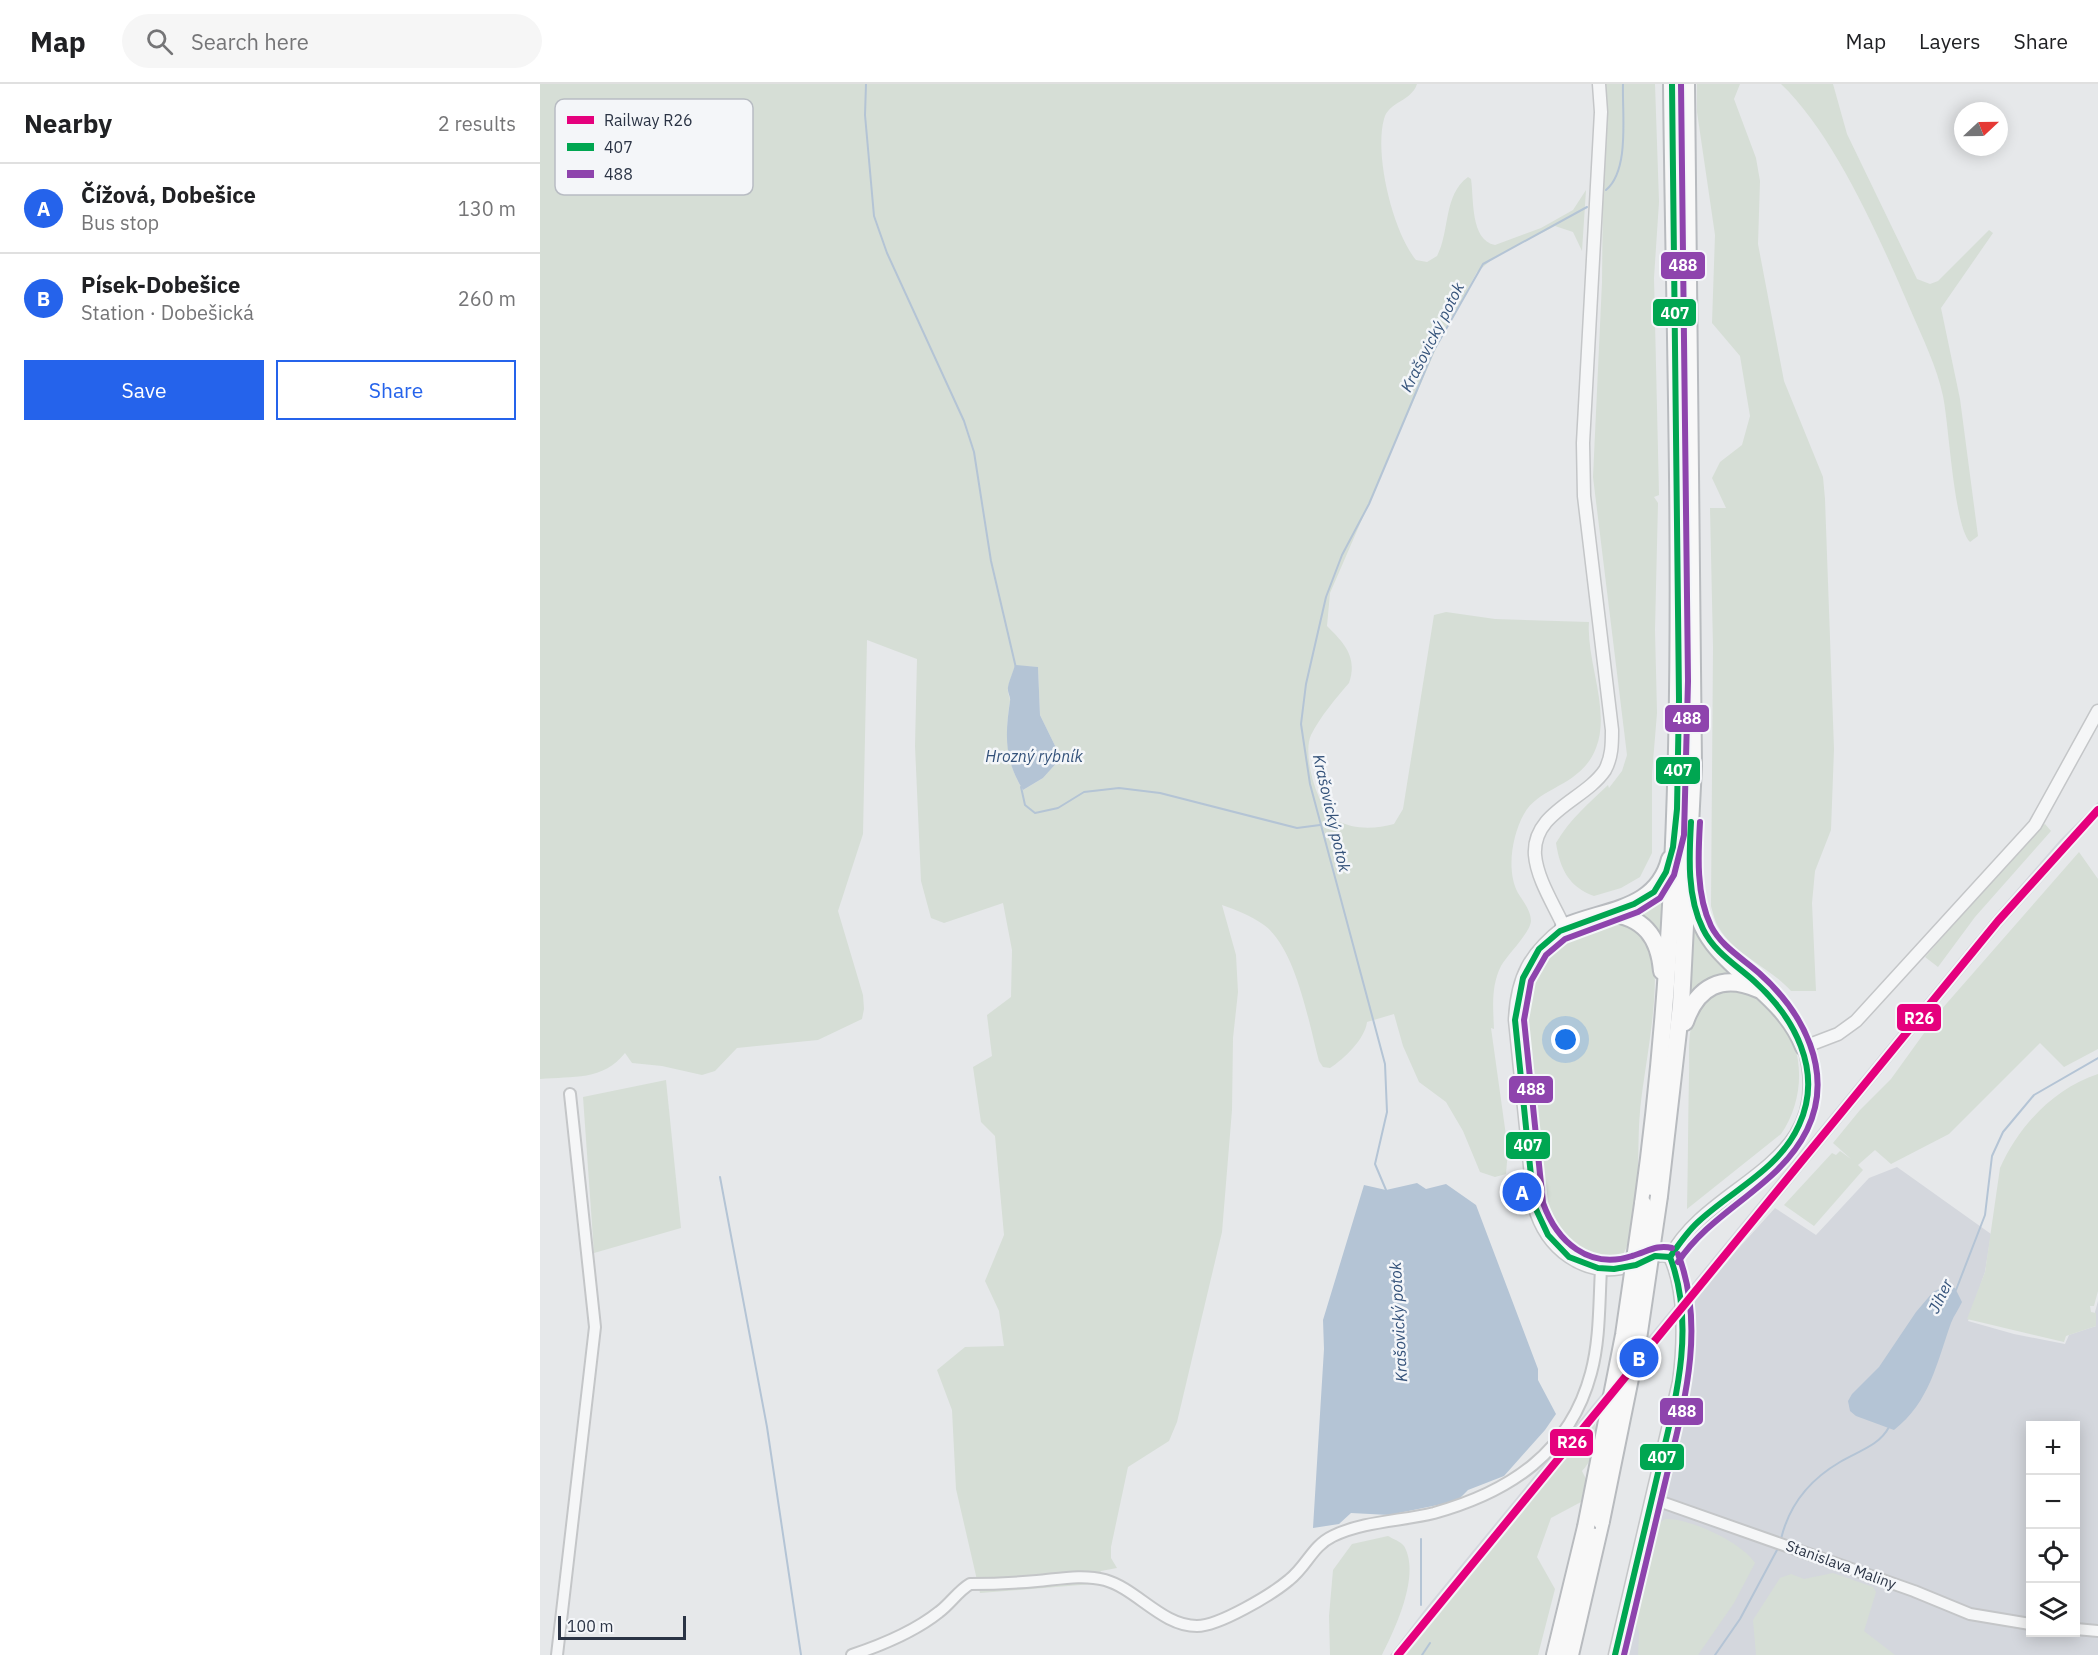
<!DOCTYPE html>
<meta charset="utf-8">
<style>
body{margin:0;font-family:"IBM Plex Sans",sans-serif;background:#f6f6f6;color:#202124}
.controls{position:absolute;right:18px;bottom:18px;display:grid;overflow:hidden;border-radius:0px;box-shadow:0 3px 15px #0003}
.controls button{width:54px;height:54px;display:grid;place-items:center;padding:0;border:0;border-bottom:2px solid #e0e0e0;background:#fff;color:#202124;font:30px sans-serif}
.compass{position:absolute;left:1414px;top:18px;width:54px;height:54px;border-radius:50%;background:#fff;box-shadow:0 3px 15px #0003;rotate:68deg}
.scale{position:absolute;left:18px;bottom:15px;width:128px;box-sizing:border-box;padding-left:6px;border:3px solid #2b3445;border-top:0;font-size:16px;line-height:21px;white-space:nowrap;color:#2b3445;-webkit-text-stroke:4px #f4f6f9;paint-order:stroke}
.you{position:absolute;left:1026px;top:956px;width:21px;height:21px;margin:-15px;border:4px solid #fff;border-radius:50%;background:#1a73e8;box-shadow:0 0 0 9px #1a73e833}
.badge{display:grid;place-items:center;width:39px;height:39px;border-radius:50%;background:#2563eb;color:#fff;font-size:20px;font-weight:700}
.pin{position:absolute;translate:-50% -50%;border:3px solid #fff;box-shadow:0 2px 6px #0006}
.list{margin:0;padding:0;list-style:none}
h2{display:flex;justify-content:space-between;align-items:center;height:78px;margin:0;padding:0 24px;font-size:26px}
h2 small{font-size:20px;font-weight:400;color:#757577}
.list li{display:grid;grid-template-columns:39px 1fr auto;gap:18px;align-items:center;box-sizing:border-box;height:90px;padding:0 24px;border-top:2px solid #e0e0e0}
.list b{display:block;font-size:22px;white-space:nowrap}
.list p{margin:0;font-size:20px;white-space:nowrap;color:#757577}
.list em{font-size:20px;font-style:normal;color:#757577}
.actions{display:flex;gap:12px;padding:18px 24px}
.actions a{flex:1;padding:14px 0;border:2px solid #2563eb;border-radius:0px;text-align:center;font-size:21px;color:#2563eb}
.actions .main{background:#2563eb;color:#fff}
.icon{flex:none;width:33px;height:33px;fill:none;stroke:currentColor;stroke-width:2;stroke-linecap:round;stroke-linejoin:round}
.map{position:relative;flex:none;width:1558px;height:1571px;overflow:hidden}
header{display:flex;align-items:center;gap:36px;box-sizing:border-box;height:84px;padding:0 30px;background:#fff;border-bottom:2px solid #e0e0e0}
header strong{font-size:28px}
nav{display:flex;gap:33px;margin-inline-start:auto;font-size:21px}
.search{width:420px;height:54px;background:#f6f6f6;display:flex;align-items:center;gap:15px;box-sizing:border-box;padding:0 21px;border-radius:33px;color:#757577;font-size:22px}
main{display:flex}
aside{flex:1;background:#fff}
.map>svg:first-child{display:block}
.built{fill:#d4d7dd;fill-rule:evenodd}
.green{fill:#d6ded6;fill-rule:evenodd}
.water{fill:#b4c4d5}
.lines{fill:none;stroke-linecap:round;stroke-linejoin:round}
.stream{stroke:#b4c4d5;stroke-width:2}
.minor-casing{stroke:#c4c6c8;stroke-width:14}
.tertiary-casing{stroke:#c4c6c8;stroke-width:15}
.trunk-casing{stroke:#b8bbbf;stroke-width:20}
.minor{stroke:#f5f6f7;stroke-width:10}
.tertiary{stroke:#f5f6f7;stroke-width:12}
.trunk{stroke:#f8f8f8;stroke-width:16}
.trunk-bridge-casing{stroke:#b8bbbf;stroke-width:20;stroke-linecap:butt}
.trunk-bridge{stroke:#f8f8f8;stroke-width:16}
.bus-1-casing{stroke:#f4f6f9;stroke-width:10}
.bus-2-casing{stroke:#f4f6f9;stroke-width:10}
.bus-1{stroke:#00a651;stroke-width:6}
.bus-2{stroke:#8e44ad;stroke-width:6}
.rail-1-casing{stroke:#f4f6f9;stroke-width:12}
.rail-1{stroke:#e5007d;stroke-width:8}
.labels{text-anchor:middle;stroke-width:5;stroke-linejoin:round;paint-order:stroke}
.street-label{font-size:15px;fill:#2b3445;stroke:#f4f6f9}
.water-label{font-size:16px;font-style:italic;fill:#34527a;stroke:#f4f6f9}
.key{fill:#f4f6f9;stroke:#b8bcc3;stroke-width:1.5}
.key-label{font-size:16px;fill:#2b3445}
.line-badge{stroke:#f4f6f9;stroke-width:2}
.badge-label{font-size:16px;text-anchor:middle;font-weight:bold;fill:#fff}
</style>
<header>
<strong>Map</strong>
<div class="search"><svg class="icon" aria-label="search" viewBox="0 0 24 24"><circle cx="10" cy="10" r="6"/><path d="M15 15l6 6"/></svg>Search here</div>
<nav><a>Map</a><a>Layers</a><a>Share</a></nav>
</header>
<main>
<aside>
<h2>Nearby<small>2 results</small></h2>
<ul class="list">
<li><span class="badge">A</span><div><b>Čížová, Dobešice</b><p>Bus stop</p></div><em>130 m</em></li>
<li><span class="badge">B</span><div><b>Písek-Dobešice</b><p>Station · Dobešická</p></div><em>260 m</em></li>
</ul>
<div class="actions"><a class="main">Save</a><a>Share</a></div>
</aside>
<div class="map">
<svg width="1558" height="1571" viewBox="0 0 1558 1571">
<rect width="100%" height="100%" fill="#e6e8ea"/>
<path class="built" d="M 1558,718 L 1558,735 L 1463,841 L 1197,1166 L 1235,1124 L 1276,1151 L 1329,1094 L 1357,1083 L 1451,1150 L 1445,1188 L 1428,1237 L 1474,1250 L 1525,1260 L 1529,1251 L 1556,1242 L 1555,1228 L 1558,1217 L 1558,1571 L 1081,1571 L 1150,1223 L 866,1571 L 850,1571 L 886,1524 L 1453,833 L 1520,756 ZM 1490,1342 L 1536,1342 L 1536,1548 L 1490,1548 Z"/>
<g class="green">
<path d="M 0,0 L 877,0 C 871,18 849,17 844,35 C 834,71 853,148 876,176 L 887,178 L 897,172 C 910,148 903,111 928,93 L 931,95 C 934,115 930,156 955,161 L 1001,144 L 1033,126 L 1046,106 L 1042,167 L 1033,148 L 1015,142 L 955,173 L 937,188 L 898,260 L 790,509 L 787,542 C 804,559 818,573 809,599 C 796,614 780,633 771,651 C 762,670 777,725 796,736 C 814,746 835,745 854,740 L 863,725 L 894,531 L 906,528 L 955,535 L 1049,538 C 1046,577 1071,626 1056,664 C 1041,703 999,702 984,730 C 972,751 966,787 978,809 C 983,817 991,827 991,837 C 990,849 968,870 961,882 C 951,902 953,923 954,945 L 951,944 L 968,1066 L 966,1090 L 955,1093 L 940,1088 L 923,1047 L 906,1018 L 879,998 L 863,962 L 854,930 L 827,938 C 825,955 804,975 790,984 L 783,983 L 779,977 C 769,940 756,864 724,841 C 711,832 697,826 682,821 L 696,871 L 698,908 L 693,954 L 692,1026 L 682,1148 L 637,1338 L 629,1357 L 588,1383 L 571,1463 L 571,1474 L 577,1484 L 561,1487 L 553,1500 L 440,1509 L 416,1405 L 412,1326 L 397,1286 L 425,1263 L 464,1262 L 459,1227 L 445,1197 L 464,1151 L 455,1052 L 441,1038 L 433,983 L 452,972 L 447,931 L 471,913 L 472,866 L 463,819 L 404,839 L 391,834 L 381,797 L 375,662 L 377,575 L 327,556 L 323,750 L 298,827 L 323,911 L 324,925 L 322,935 L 278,956 L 197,964 L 175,987 L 162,991 L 122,982 L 92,979 L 85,969 C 63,997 33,992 0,995 ZM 475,582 L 498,583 L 500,631 L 521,674 L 503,694 L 483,706 C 465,678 465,648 470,617 C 470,613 467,608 468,604 C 469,597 473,589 475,582 Z"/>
<path d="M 1064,0 L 1115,0 L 1119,118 L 1114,194 L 1119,411 L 1114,413 L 1118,419 L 1115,546 L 1117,629 L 1112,690 L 1112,769 L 1100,793 L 1081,804 L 1054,812 C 1029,803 1020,785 1016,759 C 1029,736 1049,719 1068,701 L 1069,704 L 1082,687 L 1087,671 L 1053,393 L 1062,198 Z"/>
<path d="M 1157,0 L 1200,0 L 1194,15 L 1216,74 L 1220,97 L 1218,160 L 1244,297 L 1283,393 L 1285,415 L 1294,665 L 1291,746 L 1275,787 L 1272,819 L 1276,907 L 1251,907 C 1231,884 1195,871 1179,844 C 1175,838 1173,829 1171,822 L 1173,563 L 1170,424 L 1186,424 L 1172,394 L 1180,378 L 1202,361 L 1210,332 L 1200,272 L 1172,239 L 1175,151 L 1157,28 Z"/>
<path d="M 1241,0 L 1293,0 L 1307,50 L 1377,195 L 1390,200 L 1398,197 L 1449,146 L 1453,149 L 1401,224 L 1420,315 L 1438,452 L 1430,458 C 1414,443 1409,341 1403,312 C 1397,283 1383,255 1371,227 C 1342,159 1295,51 1241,0 Z"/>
<path d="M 1505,740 L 1511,747 L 1435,833 L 1398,883 L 1385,873 L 1499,743 Z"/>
<path d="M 1539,768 L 1558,795 L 1558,965 L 1524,983 L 1500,959 L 1409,1050 L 1351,1080 L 1335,1066 L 1318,1081 L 1323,1086 L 1274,1142 L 1244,1121 L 1292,1069 L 1296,1071 L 1300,1067 L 1311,1075 L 1293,1059 L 1320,1026 L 1351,995 L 1400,927 Z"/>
<path d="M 1127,795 L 1123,863 L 1082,827 Z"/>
<path d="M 1077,836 C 1092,845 1107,852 1112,870 C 1122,905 1103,989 1100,1028 C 1096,1068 1103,1139 1082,1172 C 1063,1179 1037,1178 1024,1160 C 995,1123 974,927 998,885 C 1013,859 1049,840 1077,836 Z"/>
<path d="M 1153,838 L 1205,894 L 1147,919 Z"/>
<path d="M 1195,905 C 1260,922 1276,999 1241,1050 L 1147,1125 C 1148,1080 1148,1036 1149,991 C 1150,970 1146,947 1157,927 C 1166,913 1179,906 1195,905 Z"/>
<path d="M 1558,990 L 1558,1207 L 1554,1222 L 1550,1222 L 1551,1228 L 1556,1229 L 1556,1242 L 1526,1252 L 1524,1258 L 1427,1235 L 1445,1188 L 1460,1084 C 1479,1042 1513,1005 1558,990 Z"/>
<path d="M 126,996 L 141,1144 L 54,1169 L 43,1013 Z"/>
<path d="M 1055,1339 C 1058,1353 1053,1377 1042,1387 L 1046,1395 L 1041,1418 L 1011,1434 L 997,1473 L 1015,1505 L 998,1571 L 866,1571 Z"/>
<path d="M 1125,1435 C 1148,1433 1203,1459 1215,1479 L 1194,1519 L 1158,1571 L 1098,1571 L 1099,1549 L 1095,1533 L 1113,1450 L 1118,1440 Z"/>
<path d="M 848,1452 C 853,1455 860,1457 864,1462 C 881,1491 855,1545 842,1571 L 790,1571 L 789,1532 L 793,1486 L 812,1460 Z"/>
<path d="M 1293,1489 L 1333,1503 L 1336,1508 L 1324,1547 L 1355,1571 L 1216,1571 L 1213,1536 L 1240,1494 L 1251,1490 L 1264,1495 Z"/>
</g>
<g class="water">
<path d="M 475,581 L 498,583 L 500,631 L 521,674 L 503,694 L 483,706 C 464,675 465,651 470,617 C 471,613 467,608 468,603 C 469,597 473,588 475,581 Z"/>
<path d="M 877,1099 L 886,1105 L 906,1100 L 936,1121 L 998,1285 L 998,1296 L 1016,1330 L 1005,1346 L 964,1392 L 928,1406 L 917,1417 L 849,1431 L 811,1429 L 799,1440 L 773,1444 L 784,1265 L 783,1236 L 824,1101 L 846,1106 Z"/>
<path d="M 1407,1201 L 1415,1204 L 1422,1218 C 1419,1225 1414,1231 1411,1239 C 1397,1278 1390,1318 1354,1346 L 1316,1332 L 1310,1327 L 1308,1317 L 1312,1310 L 1339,1283 L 1376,1228 L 1393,1208 Z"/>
</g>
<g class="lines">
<g class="stream">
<path d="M 326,0 L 325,31 L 334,132 L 347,169 L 424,337 L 434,368 L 451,477 L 476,584"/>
<path d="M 1066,106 C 1090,86 1082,30 1083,0"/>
<path d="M 481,703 L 485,721 L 495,729 L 518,724 L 544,708 L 579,704 L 620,709 L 757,744 L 780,741"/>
<path d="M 180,1093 L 227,1343 L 261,1571"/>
<path d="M 846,1106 L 835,1080 L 847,1028 L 845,980 L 770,700 L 761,640 L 766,600 L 786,513 L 802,471 L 829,420 L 893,268 L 943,180 L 1047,123"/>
<path d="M 1416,1206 L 1445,1131 L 1452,1072 L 1463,1048 L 1494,1011 L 1558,974"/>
<path d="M 881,1455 L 881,1521"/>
<path d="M 1241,1455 C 1249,1421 1271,1395 1300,1378 C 1318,1367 1339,1362 1349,1343"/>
<path d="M 882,1571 L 890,1559"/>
<path d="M 1175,1571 L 1200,1535 L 1237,1466"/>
</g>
<g class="minor-casing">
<g id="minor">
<path d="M 1113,1415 L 1374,1507 L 1430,1530 L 1490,1540"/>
<path d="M 1536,1545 L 1558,1547"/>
<path d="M 17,1571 L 55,1243 L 30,1010"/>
<path d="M 312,1571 C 342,1561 374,1548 399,1528 C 410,1520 418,1507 430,1500 C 452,1500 475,1499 497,1497 C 519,1495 543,1490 565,1496 C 597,1505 622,1542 657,1542 C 679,1542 731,1511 749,1496 C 767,1482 772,1462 793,1452 C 824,1437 862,1437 894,1429 C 970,1408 1030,1368 1051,1289 C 1060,1256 1059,1219 1061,1185"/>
</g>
</g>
<g class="tertiary-casing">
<g id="tertiary">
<path d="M 1059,0 L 1061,28 L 1043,359 L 1044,412 L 1072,646 C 1072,660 1072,673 1065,686 C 1045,716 992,728 995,771 C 997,795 1014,821 1024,843 C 990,869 977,893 975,936 L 994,1121 C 1006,1165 1044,1195 1091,1182 C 1105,1179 1116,1167 1130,1173"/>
<path d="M 1130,1173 C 1171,1095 1299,1083 1264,963 L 1298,950 L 1316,937 L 1495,741 L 1558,627"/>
<path d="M 1075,1571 L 1139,1298 C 1144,1262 1146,1206 1130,1173"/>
</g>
</g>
<g class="trunk-casing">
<g id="trunk">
<path d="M 1154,811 C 1161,882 1238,897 1264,963"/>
<path d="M 1069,829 C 1104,833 1119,853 1122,887"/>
<path d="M 1024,843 C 1066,825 1117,827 1130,775"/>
<path d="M 1145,938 C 1157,903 1182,889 1218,905"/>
<path d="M 1119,1112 L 1141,921 L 1153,682 L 1146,0"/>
<path d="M 1103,1120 C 1155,748 1136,373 1132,0"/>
<path d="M 1015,1571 L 1046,1443"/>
<path d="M 1030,1571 L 1061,1437"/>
</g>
</g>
<use href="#minor" class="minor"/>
<use href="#tertiary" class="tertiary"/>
<use href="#trunk" class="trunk"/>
<g class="trunk-bridge-casing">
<g id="trunk-bridge">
<path d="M 1061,1437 L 1098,1255 L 1119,1112"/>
<path d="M 1046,1443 L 1084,1251 L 1103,1120"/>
</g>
</g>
<use href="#trunk-bridge" class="trunk-bridge"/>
<g class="bus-1-casing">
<g id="bus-1">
<path d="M 1130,1173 L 1115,1172 L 1096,1181 L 1074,1185 L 1058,1184 L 1029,1173 L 1008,1151 L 994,1121 L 975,936 L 983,894 L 999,865 L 1020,847 L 1094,820 L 1114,808 L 1126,788 L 1133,763 L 1137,725 L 1139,615 L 1132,0"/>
<path d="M 1130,1173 C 1139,1160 1147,1148 1158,1138 C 1192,1106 1239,1086 1259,1041 C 1284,987 1254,933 1214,897 C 1196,881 1174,868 1163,845 C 1147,813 1149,773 1151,738"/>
<path d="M 1075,1571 C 1088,1516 1101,1461 1114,1406 C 1131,1331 1159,1249 1130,1173"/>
</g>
</g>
<g class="bus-2-casing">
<g id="bus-2">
<path d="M 1132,1164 C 1117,1160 1107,1168 1092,1172 C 1049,1186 1017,1158 1003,1119 L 984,936 L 991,897 L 1006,871 L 1025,855 L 1098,828 L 1120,814 L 1134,791 L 1144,751 L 1148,597 L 1141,0"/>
<path d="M 1138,1178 C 1173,1125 1239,1103 1267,1046 C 1295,988 1263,928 1219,889 C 1202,874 1181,862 1171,842 C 1156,811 1158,771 1160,738"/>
<path d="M 1084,1571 C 1097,1516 1110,1461 1123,1407 C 1141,1330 1168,1247 1138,1170"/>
</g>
</g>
<use href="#bus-1" class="bus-1"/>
<use href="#bus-2" class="bus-2"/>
<g class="rail-1-casing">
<path id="rail-1" d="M 858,1571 L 1458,837 L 1558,726"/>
</g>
<use href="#rail-1" class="rail-1"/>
</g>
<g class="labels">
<g class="street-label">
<text transform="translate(1301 1481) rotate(20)" y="5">Stanislava Maliny</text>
</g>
<g class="water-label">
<text transform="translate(892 253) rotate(-63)" y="6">Krašovický potok</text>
<text x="494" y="678">Hrozný rybník</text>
<text transform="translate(792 729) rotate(77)" y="6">Krašovický potok</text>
<text transform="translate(1400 1212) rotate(-64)" y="6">Jiher</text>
<text transform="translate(858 1238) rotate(-93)" y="6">Krašovický potok</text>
</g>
</g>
<rect x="15" y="15" width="198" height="96" rx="9" class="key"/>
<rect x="27" y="32" width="27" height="8" fill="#e5007d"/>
<rect x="27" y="59" width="27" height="8" fill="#00a651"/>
<rect x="27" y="86" width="27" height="8" fill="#8e44ad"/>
<g class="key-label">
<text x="64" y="42">Railway R26</text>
<text x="64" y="69">407</text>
<text x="64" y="96">488</text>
</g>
<g class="line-badge">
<rect x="1120" y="167" width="46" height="29" rx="6" fill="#8e44ad"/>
<rect x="1112" y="214" width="45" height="29" rx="6" fill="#00a651"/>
<rect x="1124" y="620" width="46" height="29" rx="6" fill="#8e44ad"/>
<rect x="1115" y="672" width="46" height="29" rx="6" fill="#00a651"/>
<rect x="1356" y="919" width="46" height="29" rx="6" fill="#e5007d"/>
<rect x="968" y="991" width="46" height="29" rx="6" fill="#8e44ad"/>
<rect x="965" y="1047" width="46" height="29" rx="6" fill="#00a651"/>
<rect x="1119" y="1313" width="45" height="29" rx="6" fill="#8e44ad"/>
<rect x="1009" y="1344" width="45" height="29" rx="6" fill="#e5007d"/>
<rect x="1099" y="1359" width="46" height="28" rx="6" fill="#00a651"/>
</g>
<g class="badge-label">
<text x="1143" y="187">488</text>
<text x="1135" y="235">407</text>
<text x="1147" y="640">488</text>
<text x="1138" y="692">407</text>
<text x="1379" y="940">R26</text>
<text x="991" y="1011">488</text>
<text x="988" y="1067">407</text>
<text x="1142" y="1333">488</text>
<text x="1032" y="1364">R26</text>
<text x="1122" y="1379">407</text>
</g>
</svg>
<div class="controls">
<button>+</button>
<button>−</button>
<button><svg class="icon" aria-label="locate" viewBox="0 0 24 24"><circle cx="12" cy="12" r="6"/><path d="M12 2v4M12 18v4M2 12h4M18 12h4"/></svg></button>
<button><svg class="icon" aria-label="layers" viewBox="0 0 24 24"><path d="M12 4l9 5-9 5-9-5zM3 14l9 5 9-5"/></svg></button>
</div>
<svg class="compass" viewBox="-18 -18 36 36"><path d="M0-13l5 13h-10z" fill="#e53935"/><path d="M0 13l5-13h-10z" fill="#757577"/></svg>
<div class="scale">100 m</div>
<div class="you"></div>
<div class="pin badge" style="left:982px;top:1108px">A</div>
<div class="pin badge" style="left:1099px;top:1274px">B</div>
</div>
</main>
